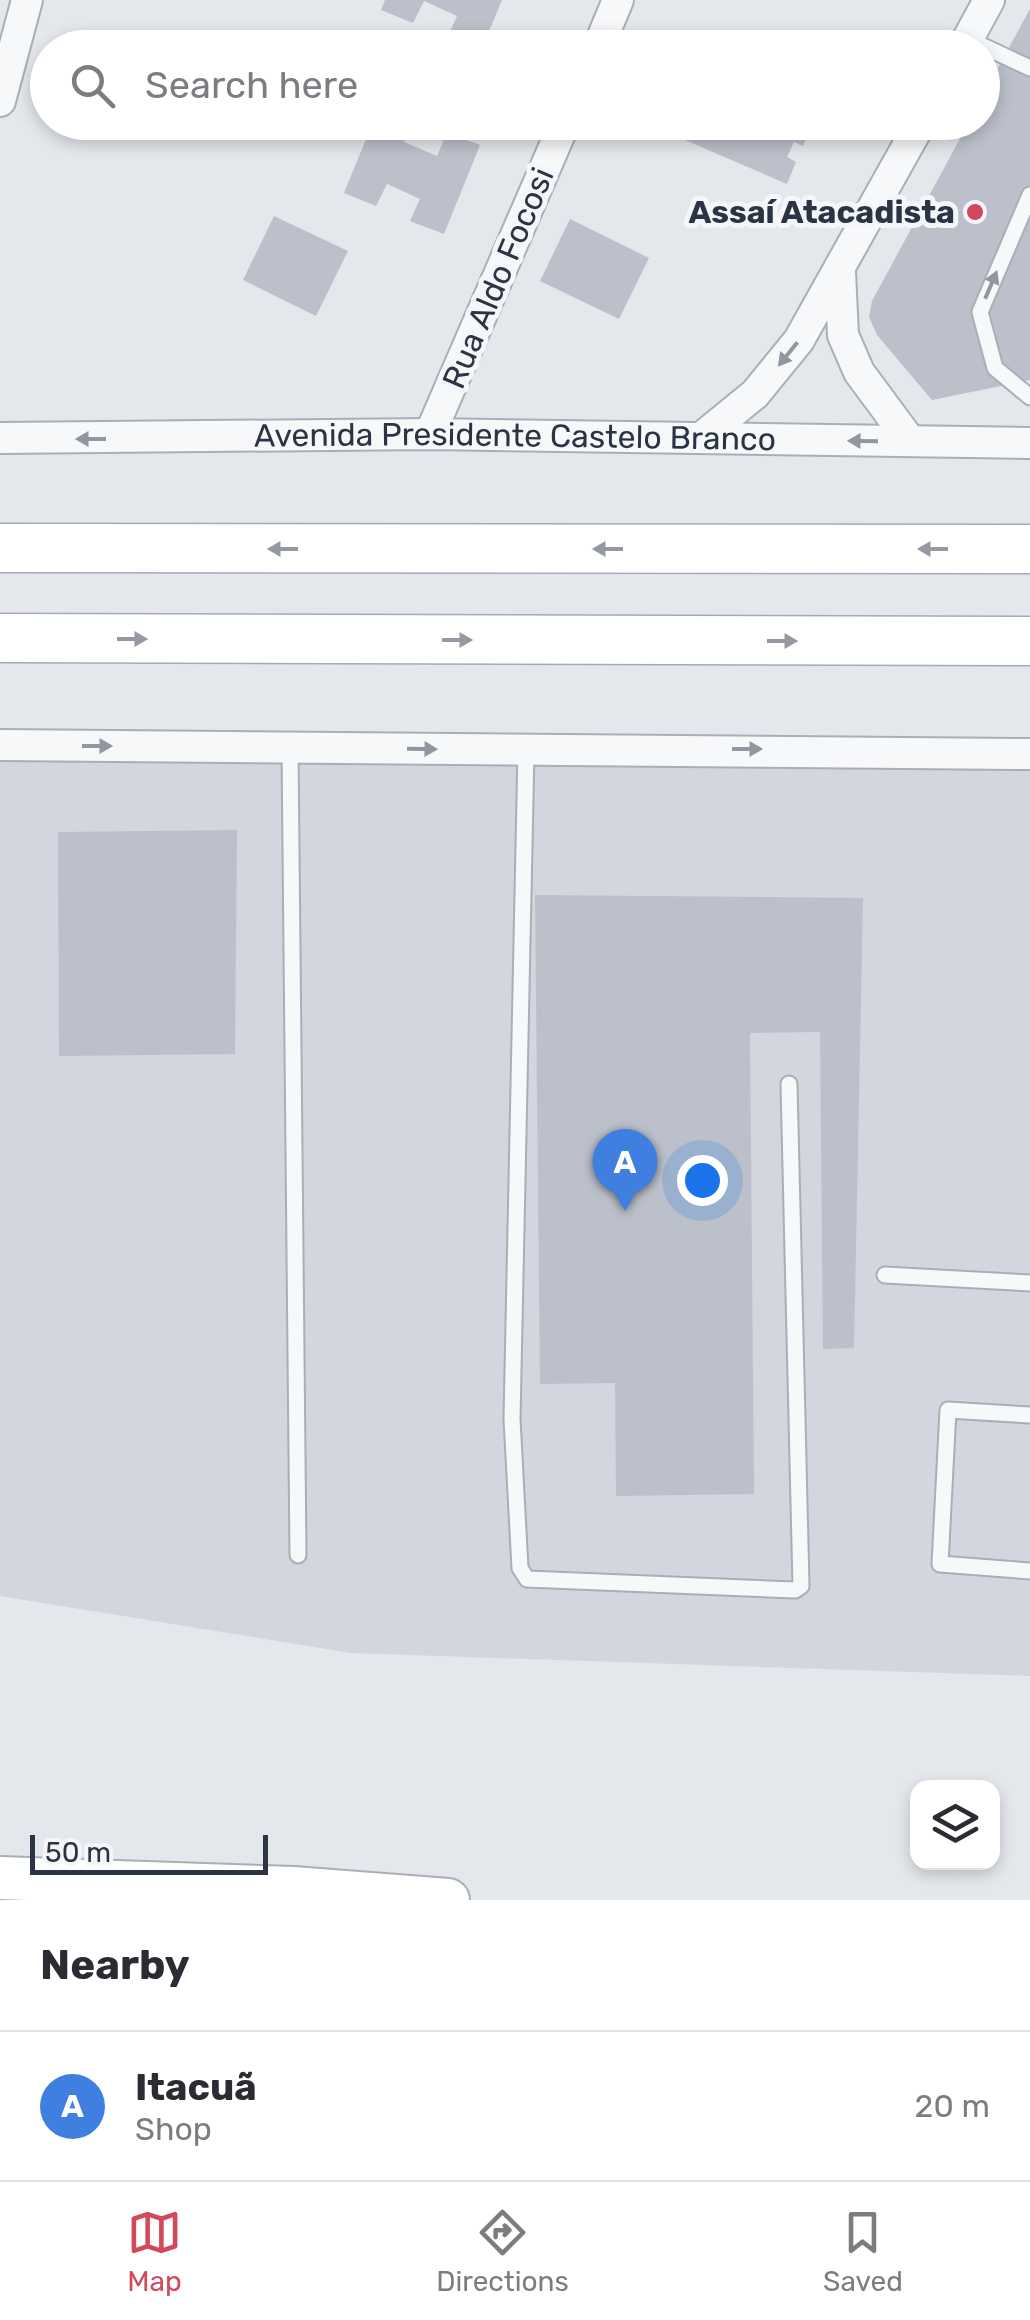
<!DOCTYPE html>
<meta charset="utf-8">
<style>
body{margin:0;font-family:Rubik,sans-serif;background:#f2f2f3;color:#2b2b33}
.controls{position:absolute;right:30px;bottom:30px;display:grid;overflow:hidden;border-radius:20px;box-shadow:0 5px 15px #0003}
.controls button{width:90px;height:90px;display:grid;place-items:center;padding:0;border:0;border-bottom:2px solid #e1e1e2;background:#fff;color:#2b2b33;font:50px sans-serif}
.scale{position:absolute;left:30px;bottom:25px;width:238px;box-sizing:border-box;padding-left:10px;border:5px solid #2b3445;border-top:0;font-size:28px;line-height:35px;white-space:nowrap;color:#2b3445;-webkit-text-stroke:8px #f4f6f9;paint-order:stroke}
.you{position:absolute;left:702px;top:1180px;width:35px;height:35px;margin:-25px;border:8px solid #fff;border-radius:50%;background:#1a73e8;box-shadow:0 0 0 15px #1a73e833}
.badge{display:grid;place-items:center;width:65px;height:65px;border-radius:50%;background:#d1495b;color:#fff;font-size:32px;font-weight:700}
.pin{position:absolute;translate:-50% -82px;filter:drop-shadow(0 2px 5px #0008)}
.pin::after{content:'';position:absolute;top:52px;width:35px;height:30px;background:inherit;clip-path:polygon(0 0,100% 0,50% 100%)}
.list{margin:0;padding:0;list-style:none}
h2{display:flex;justify-content:space-between;align-items:center;height:130px;margin:0;padding:0 40px;font-size:42px}
h2 small{font-size:32px;font-weight:400;color:#7c7c81}
.list li{display:grid;grid-template-columns:65px 1fr auto;gap:30px;align-items:center;box-sizing:border-box;height:150px;padding:0 40px;border-top:2px solid #e1e1e2}
.list b{display:block;font-size:38px;white-space:nowrap}
.list p{margin:0;font-size:32px;white-space:nowrap;color:#7c7c81}
.list em{font-size:32px;font-style:normal;color:#7c7c81}
.icon{flex:none;width:55px;height:55px;fill:none;stroke:currentColor;stroke-width:2;stroke-linecap:round;stroke-linejoin:round}
.map{position:relative;flex:none;width:1030px;height:1900px;overflow:hidden}
.search{position:absolute;background:#fff;box-shadow:0 5px 15px #0003;left:30px;right:30px;top:30px;height:110px;display:flex;align-items:center;gap:25px;box-sizing:border-box;padding:0 35px;border-radius:55px;color:#7c7c81;font-size:38px}
.sheet{height:280px;background:#fff}
nav{display:flex;justify-content:space-around;align-items:center;box-sizing:border-box;height:140px;border-top:2px solid #e1e1e2;background:#fff;font-size:28px;color:#7c7c81}
nav a{display:grid;justify-items:center;gap:5px}
nav .on{color:#d1495b}
.map>svg:first-child{display:block}
.built{fill:#d2d6de}
.building{fill:#bbc0ca}
.lines{fill:none;stroke-linecap:round;stroke-linejoin:round}
.lane-casing{stroke:#a9aeb7;stroke-width:19}
.street-casing{stroke:#a9aeb7;stroke-width:34}
.secondary-casing{stroke:#a9aeb7;stroke-width:46}
.primary-casing{stroke:#a3abb8;stroke-width:51}
.lane{stroke:#f7f8fa;stroke-width:15}
.street{stroke:#f7f8fa;stroke-width:30}
.secondary{stroke:#fff;stroke-width:42}
.primary{stroke:#fff;stroke-width:48}
.oneway{fill:#9196a0}
.oneway2{fill:#959aa2}
.poi-dot{fill:#d1495b;stroke:#f4f6f9;stroke-width:4}
.labels{text-anchor:middle;stroke-width:10;stroke-linejoin:round;paint-order:stroke}
.poi-label{font-size:32px;font-weight:bold;fill:#2b3445;stroke:#f4f6f9;text-anchor:end}
.street-label{font-size:32px;fill:#2b3445;stroke:#f4f6f9}
</style>
<div class="map">
<svg width="1030" height="1900" viewBox="0 0 1030 1900">
<rect width="100%" height="100%" fill="#e4e7ec"/>
<path class="built" d="M 0,745 L 1030,754 L 1030,1676 L 351,1653 L 0,1596 Z"/>
<g class="building">
<path d="M 385,0 L 502,0 L 482,48 L 447,38 L 457,16 L 424,1 L 413,23 L 381,10 Z"/>
<path d="M 1030,9 L 1030,380 L 932,400 L 877,335 L 869,317 L 872,301 L 969,122 L 982,122 L 982,97 Z"/>
<path d="M 373,122 L 412,122 L 404,142 L 437,156 L 447,132 L 480,145 L 444,234 L 410,221 L 420,199 L 387,184 L 376,206 L 344,193 Z"/>
<path d="M 643,122 L 810,122 L 812,123 L 803,146 L 794,142 L 787,157 L 796,162 L 787,184 Z"/>
<path d="M 274,216 L 348,251 L 316,316 L 243,280 Z"/>
<path d="M 570,219 L 649,258 L 619,319 L 540,281 Z"/>
<path d="M 237,830 L 235,1054 L 59,1056 L 58,832 Z"/>
<path d="M 535,895 L 863,898 L 854,1348 L 823,1349 L 820,1032 L 750,1033 L 754,1494 L 616,1496 L 615,1383 L 540,1384 Z"/>
</g>
<g class="lines">
<g class="lane-casing">
<g id="lane">
<path d="M 968,39 L 1030,68"/>
<path d="M 1030,195 L 980,312 L 995,368 L 1030,397"/>
<path d="M 290,748 L 298,1555"/>
<path d="M 526,751 L 512,1419 L 520,1568 L 527,1579 L 795,1590 L 801,1586 L 789,1084"/>
<path d="M 885,1275 L 1030,1283"/>
<path d="M 1030,1415 L 948,1410 L 940,1564 L 1030,1571"/>
</g>
</g>
<g class="street-casing">
<g id="street">
<path d="M 598,48 L 618,0"/>
<path d="M 963,48 L 989,0"/>
<path d="M 0,101 L 27,0"/>
<path d="M 840,272 L 843,335 L 859,372 L 910,441"/>
<path d="M 430,434 L 565,122"/>
<path id="s1" d="M 0,438 L 430,434 L 1030,443"/>
<path d="M 701,438 L 755,394 L 799,340 L 921,122"/>
<path d="M 0,745 L 1030,754"/>
</g>
</g>
<g class="secondary-casing">
<path id="secondary" d="M 0,1878 L 293,1888 L 448,1900"/>
</g>
<g class="primary-casing">
<g id="primary">
<path d="M 0,548 L 1030,549"/>
<path d="M 0,638 L 1030,641"/>
</g>
</g>
<use href="#lane" class="lane"/>
<use href="#street" class="street"/>
<use href="#secondary" class="secondary"/>
<use href="#primary" class="primary"/>
</g>
<defs><path id="oneway-solid" d="M-6-.8H1V-3.2L6.5 0L1 3.2V.8H-6Z" transform="scale(2.5)"/></defs>
<g class="oneway">
<use href="#oneway-solid" transform="translate(991 285) rotate(-67)"/>
<use href="#oneway-solid" transform="translate(788 354) rotate(129)"/>
<use href="#oneway-solid" transform="translate(91 439) rotate(-180)"/>
<use href="#oneway-solid" transform="translate(863 441) rotate(-179)"/>
<use href="#oneway-solid" transform="translate(97 746)"/>
<use href="#oneway-solid" transform="translate(422 749) rotate(1)"/>
<use href="#oneway-solid" transform="translate(747 749)"/>
</g>
<g class="oneway2">
<use href="#oneway-solid" transform="translate(283 549) rotate(-180)"/>
<use href="#oneway-solid" transform="translate(608 549) rotate(-180)"/>
<use href="#oneway-solid" transform="translate(933 549) rotate(-180)"/>
<use href="#oneway-solid" transform="translate(132 639)"/>
<use href="#oneway-solid" transform="translate(457 640)"/>
<use href="#oneway-solid" transform="translate(782 641)"/>
</g>
<circle class="poi-dot" cx="975" cy="212" r="10"/>
<g class="labels">
<g class="poi-label">
<text x="955" y="223">Assaí Atacadista</text>
</g>
<g class="street-label">
<text transform="translate(498 278) rotate(-67)" y="11">Rua Aldo Focosi</text>
<text dy="11" stroke="none"><textPath href="#s1" startOffset="515">Avenida Presidente Castelo Branco</textPath></text>
</g>
</g>
</svg>
<div class="controls">
<button><svg class="icon" aria-label="layers" viewBox="0 0 24 24"><path d="M12 4l9 5-9 5-9-5zM3 14l9 5 9-5"/></svg></button>
</div>
<div class="scale">50 m</div>
<div class="you"></div>
<div class="pin badge" style="left:625px;top:1211px;background:#3f7fe0">A</div>
<div class="search"><svg class="icon" aria-label="search" viewBox="0 0 24 24"><circle cx="10" cy="10" r="6"/><path d="M15 15l6 6"/></svg>Search here</div>
</div>
<section class="sheet">
<h2>Nearby<small></small></h2>
<ul class="list">
<li><span class="badge" style="background:#3f7fe0">A</span><div><b>Itacuã</b><p>Shop</p></div><em>20 m</em></li>
</ul>
</section>
<nav>
<a class="on"><svg class="icon" aria-label="map" viewBox="0 0 24 24"><path d="M3 6l6-2 6 2 6-2v14l-6 2-6-2-6 2zM9 4v14M15 6v14"/></svg>Map</a>
<a><svg class="icon" aria-label="directions" viewBox="0 0 24 24"><path d="M12 3l9 9-9 9-9-9zM9 14v-3h6M13 9l2 2-2 2"/></svg>Directions</a>
<a><svg class="icon" aria-label="saved" viewBox="0 0 24 24"><path d="M7 4h10v16l-5-4-5 4z"/></svg>Saved</a>
</nav>
